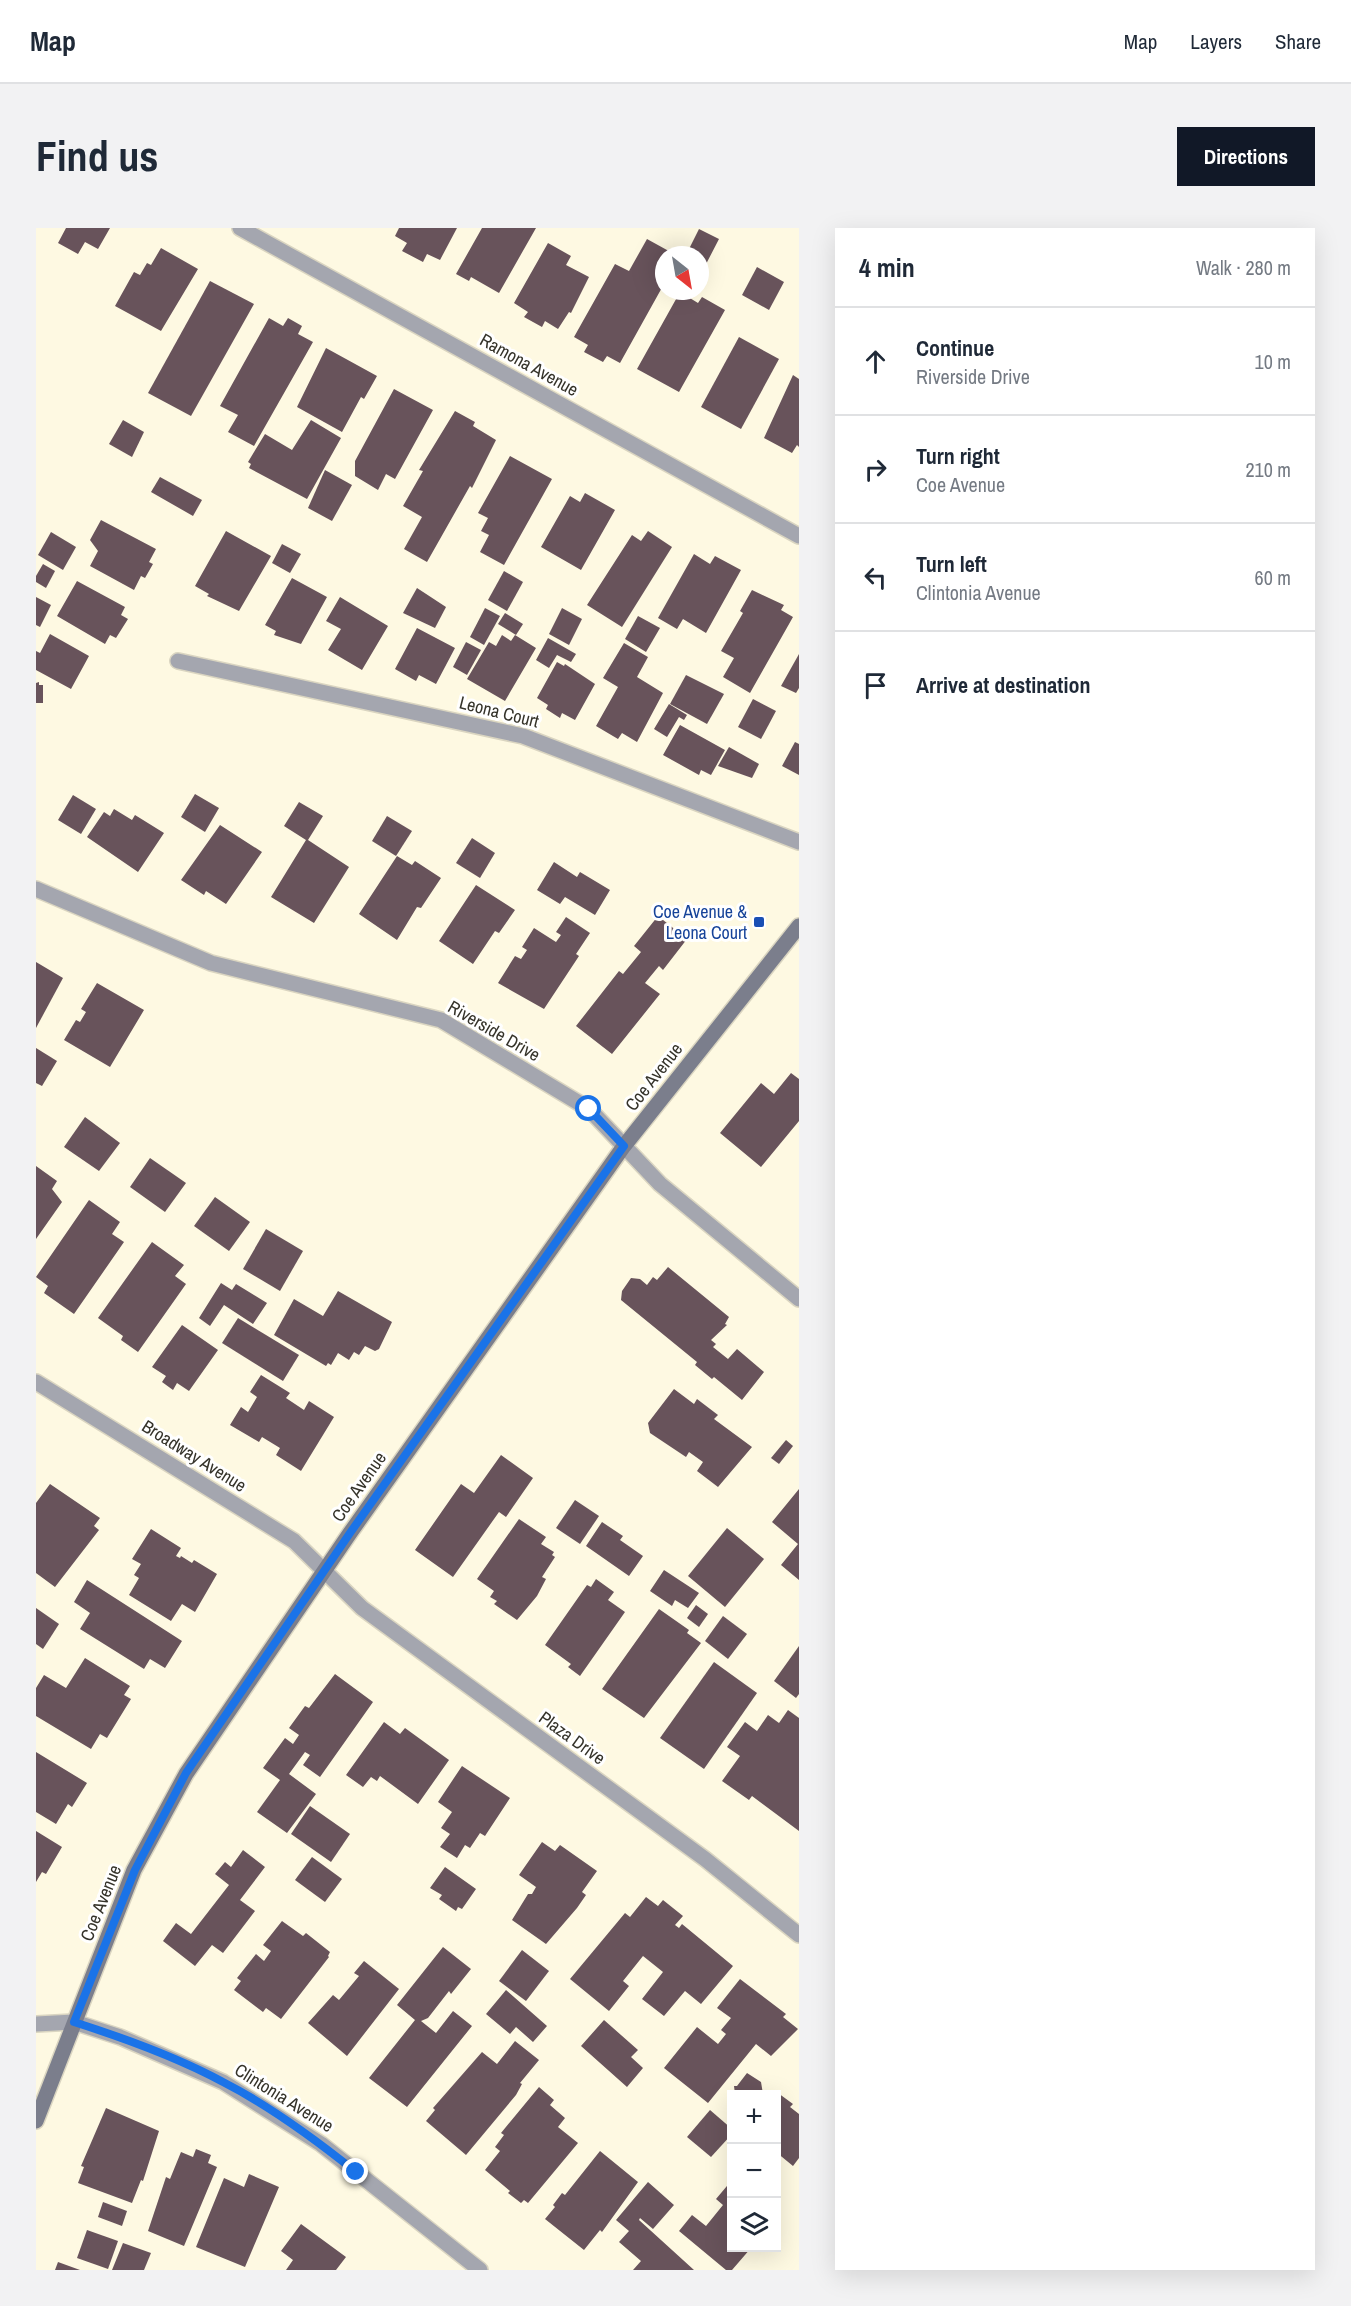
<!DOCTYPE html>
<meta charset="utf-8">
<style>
body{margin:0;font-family:"Archivo Narrow",sans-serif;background:#f2f2f3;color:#1f2937}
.controls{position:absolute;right:18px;bottom:18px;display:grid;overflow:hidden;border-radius:0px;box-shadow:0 6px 24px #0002}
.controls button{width:54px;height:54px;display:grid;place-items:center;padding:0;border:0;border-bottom:2px solid #e0e1e3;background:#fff;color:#1f2937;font:30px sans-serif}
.compass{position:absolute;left:619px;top:18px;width:54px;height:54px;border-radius:50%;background:#fff;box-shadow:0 6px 24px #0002;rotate:149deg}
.stop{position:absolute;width:18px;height:18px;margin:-14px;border:4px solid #1a73e8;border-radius:50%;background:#fff}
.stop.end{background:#1a73e8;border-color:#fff;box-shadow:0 2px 6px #0008}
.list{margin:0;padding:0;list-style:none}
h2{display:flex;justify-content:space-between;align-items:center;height:78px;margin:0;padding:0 24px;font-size:26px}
h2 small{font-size:20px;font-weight:400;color:#747a83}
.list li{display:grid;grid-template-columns:39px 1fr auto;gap:18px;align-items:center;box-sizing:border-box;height:108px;padding:0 24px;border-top:2px solid #e0e1e3}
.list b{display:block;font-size:22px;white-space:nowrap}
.list p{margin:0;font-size:20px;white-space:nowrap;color:#747a83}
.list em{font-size:20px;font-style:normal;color:#747a83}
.icon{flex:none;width:33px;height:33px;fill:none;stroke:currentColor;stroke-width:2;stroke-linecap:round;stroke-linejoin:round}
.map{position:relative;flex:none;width:763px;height:2042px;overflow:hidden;border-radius:0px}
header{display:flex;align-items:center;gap:36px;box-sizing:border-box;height:84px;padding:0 30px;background:#fff;border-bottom:2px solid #e0e1e3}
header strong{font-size:28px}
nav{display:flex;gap:33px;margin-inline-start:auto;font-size:21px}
.intro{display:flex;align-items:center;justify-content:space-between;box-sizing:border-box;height:144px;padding:0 36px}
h1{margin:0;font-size:42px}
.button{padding:15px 27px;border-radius:0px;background:#111827;color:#fff;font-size:21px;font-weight:700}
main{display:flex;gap:36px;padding:0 36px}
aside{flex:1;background:#fff;border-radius:0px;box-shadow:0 6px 24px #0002}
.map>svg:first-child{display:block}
.building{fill:#68535b}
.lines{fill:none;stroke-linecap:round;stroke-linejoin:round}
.street-casing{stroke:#dad5c1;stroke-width:18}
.secondary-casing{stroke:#dad5c1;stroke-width:18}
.street{stroke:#a4a6af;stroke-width:15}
.secondary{stroke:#7b7e8c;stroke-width:15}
.route{stroke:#1a73e8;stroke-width:8}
.transit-dot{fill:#1a4fb4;stroke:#fff;stroke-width:2}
.labels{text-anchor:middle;stroke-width:6;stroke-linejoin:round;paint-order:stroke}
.street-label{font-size:18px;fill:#35332a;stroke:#fff}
.transit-label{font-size:18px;fill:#164399;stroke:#fff;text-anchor:end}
</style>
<header>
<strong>Map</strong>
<nav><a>Map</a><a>Layers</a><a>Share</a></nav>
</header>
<div class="intro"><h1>Find us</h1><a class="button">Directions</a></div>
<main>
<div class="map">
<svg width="763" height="2042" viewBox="0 0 763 2042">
<rect width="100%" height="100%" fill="#fef9e2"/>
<g class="building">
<path d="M 30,0 L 74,0 L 62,21 L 49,14 L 42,26 L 22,15 Z"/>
<path d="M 363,0 L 421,0 L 404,32 L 391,26 L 387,34 L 366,23 L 371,15 L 359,8 Z"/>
<path d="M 446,0 L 500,0 L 463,65 L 435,49 L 433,53 L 420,46 Z"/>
<path d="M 663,1 L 683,11 L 668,40 L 664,38 L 664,27 L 650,27 Z"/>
<path d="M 611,11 L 640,27 L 628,27 L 628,56 L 584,135 L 571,128 L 567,134 L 548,124 L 552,117 L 538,109 L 579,36 L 593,43 Z"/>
<path d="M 512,15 L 535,28 L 530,37 L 553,49 L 535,85 L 533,84 L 522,101 L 509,93 L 506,99 L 488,89 L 492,84 L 478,75 Z"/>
<path d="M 125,20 L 162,41 L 125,103 L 79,78 L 98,44 L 104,47 L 111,35 L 115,37 Z"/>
<path d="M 721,39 L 748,54 L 733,82 L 706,67 Z"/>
<path d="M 174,53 L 218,76 L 155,188 L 112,165 Z"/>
<path d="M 644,64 L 662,75 L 666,69 L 689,82 L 643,164 L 601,141 Z"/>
<path d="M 233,90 L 247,98 L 252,90 L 266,98 L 262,106 L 277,114 L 218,218 L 192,204 L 202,187 L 184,178 Z"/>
<path d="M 703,109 L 743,131 L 705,201 L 665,179 Z"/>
<path d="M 290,120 L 341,148 L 328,171 L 325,169 L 306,204 L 261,179 Z"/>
<path d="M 757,147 L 763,151 L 763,219 L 761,217 L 756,225 L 728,210 Z"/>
<path d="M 358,161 L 397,182 L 359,251 L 350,246 L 342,262 L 319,248 L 319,233 Z"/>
<path d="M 419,183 L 439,194 L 437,198 L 460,212 L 436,260 L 434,258 L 391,334 L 368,321 L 386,289 L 367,278 L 387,243 L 383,242 Z"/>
<path d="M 87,192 L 108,204 L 96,229 L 73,216 Z"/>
<path d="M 275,192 L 305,210 L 271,271 L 213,240 L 215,236 L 212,234 L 229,206 L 256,222 Z"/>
<path d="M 474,228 L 516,251 L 468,337 L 444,324 L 453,307 L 445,303 L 452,290 L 442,285 Z"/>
<path d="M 289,242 L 316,257 L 296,293 L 272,280 Z"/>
<path d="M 124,249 L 166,272 L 157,288 L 115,264 Z"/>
<path d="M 549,265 L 579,282 L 545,342 L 505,319 L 534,268 L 544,274 Z"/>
<path d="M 65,292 L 120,321 L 113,334 L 117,336 L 109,350 L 105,348 L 98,362 L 54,338 L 62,323 L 54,312 Z"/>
<path d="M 190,303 L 235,328 L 203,383 L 171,368 L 173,366 L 159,358 Z"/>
<path d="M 612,303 L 636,319 L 586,399 L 551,377 L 596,307 L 605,313 Z"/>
<path d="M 15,304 L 40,319 L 27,342 L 2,327 Z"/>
<path d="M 246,316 L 265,326 L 254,345 L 236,335 Z"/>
<path d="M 658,326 L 674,336 L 679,328 L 705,342 L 670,405 L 647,391 L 641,401 L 622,390 Z"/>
<path d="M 7,336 L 19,343 L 10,360 L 0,354 L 0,348 Z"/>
<path d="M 468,343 L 487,354 L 471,383 L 452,372 Z"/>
<path d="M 256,350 L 291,369 L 265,416 L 238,407 L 240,403 L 229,397 Z"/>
<path d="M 41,353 L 89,379 L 85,387 L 92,391 L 80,410 L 74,407 L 69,416 L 21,388 Z"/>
<path d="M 381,360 L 410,379 L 399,400 L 367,385 Z"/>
<path d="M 716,362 L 748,377 L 745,382 L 757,389 L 714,465 L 687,449 L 698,430 L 685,423 L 707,385 L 704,383 Z"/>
<path d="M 0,369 L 15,377 L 4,399 L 0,397 Z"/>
<path d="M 304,369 L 352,398 L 326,442 L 292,422 L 305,401 L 290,393 Z"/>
<path d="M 449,380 L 464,388 L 448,417 L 434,409 Z"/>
<path d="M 526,380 L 546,391 L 533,417 L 513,406 Z"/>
<path d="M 469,385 L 487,396 L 480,407 L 462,396 Z"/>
<path d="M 602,388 L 624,400 L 610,424 L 589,411 Z"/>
<path d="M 381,400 L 419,420 L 400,456 L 383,447 L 380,453 L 359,441 Z"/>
<path d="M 14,406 L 53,428 L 35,461 L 0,442 L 0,423 L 4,425 Z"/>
<path d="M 466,407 L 475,413 L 479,407 L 500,420 L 469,473 L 431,451 L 453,414 L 460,418 Z"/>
<path d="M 512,410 L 540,426 L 535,434 L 521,427 L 513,440 L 500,432 Z"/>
<path d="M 430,414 L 445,422 L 431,447 L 417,439 Z"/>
<path d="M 588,415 L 612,429 L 601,449 L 627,465 L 601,514 L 586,505 L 582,511 L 560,498 L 582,459 L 567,450 Z"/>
<path d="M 763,426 L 763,460 L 760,465 L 745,458 Z"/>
<path d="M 521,434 L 528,438 L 529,436 L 559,456 L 539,492 L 526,485 L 524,490 L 510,481 L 512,477 L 501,470 Z"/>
<path d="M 650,447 L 688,466 L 671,496 L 634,476 Z"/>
<path d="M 3,454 L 3,457 L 7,457 L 7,475 L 0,475 L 0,455 Z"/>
<path d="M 717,471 L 740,483 L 725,511 L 702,499 Z"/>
<path d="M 633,476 L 651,487 L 648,492 L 643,489 L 631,509 L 618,501 Z"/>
<path d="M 644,497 L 689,522 L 675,547 L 665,542 L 663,547 L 627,527 Z"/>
<path d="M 759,514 L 763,516 L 763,547 L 746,538 Z"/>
<path d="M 693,519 L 723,536 L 716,550 L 682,538 Z"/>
<path d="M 159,566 L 183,580 L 169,604 L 145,589 Z"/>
<path d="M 37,567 L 60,581 L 45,606 L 22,592 Z"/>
<path d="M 263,574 L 287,588 L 272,612 L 313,639 L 278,695 L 235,669 L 270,612 L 248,598 Z"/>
<path d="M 78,581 L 96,592 L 99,587 L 128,605 L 102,644 L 51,609 L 68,584 L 74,588 Z"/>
<path d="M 351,588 L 376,603 L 360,628 L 336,613 Z"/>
<path d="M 184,597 L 226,624 L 190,676 L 170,663 L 168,667 L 145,652 Z"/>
<path d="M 436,610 L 459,625 L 444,650 L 420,635 Z"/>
<path d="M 361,628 L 376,637 L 379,633 L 405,650 L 385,680 L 381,679 L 361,712 L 323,686 Z"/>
<path d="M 518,634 L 541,649 L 544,644 L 574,662 L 559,687 L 529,669 L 524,676 L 501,662 Z"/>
<path d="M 440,657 L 479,682 L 463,705 L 459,703 L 437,736 L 403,713 Z"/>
<path d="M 622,688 L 651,711 L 627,742 L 623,738 L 609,755 L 624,766 L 576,826 L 540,798 L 583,743 L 587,746 L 605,724 L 598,718 Z"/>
<path d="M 530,689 L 554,705 L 540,726 L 543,728 L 508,781 L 462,755 L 479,728 L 485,731 L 491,722 L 486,719 L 498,700 L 520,714 L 525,707 L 520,704 Z"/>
<path d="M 0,734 L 27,750 L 0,800 Z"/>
<path d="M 61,755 L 108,782 L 74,839 L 28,812 L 40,792 L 44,794 L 50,784 L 45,781 Z"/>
<path d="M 0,820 L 21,833 L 6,858 L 0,855 Z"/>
<path d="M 755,845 L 763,851 L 763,893 L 725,939 L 684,905 L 725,855 L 738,866 Z"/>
<path d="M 49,889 L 84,915 L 63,943 L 28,919 Z"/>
<path d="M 114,930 L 150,955 L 129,984 L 94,959 Z"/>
<path d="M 0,938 L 21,953 L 16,961 L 26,974 L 0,1011 Z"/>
<path d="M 179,969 L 214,994 L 193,1023 L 158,998 Z"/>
<path d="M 53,972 L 84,994 L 76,1006 L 88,1014 L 38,1086 L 8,1065 L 12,1058 L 0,1049 Z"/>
<path d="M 230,1001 L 267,1023 L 244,1063 L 207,1041 Z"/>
<path d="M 116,1014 L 148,1037 L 139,1048 L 150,1056 L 102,1124 L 85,1112 L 87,1108 L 62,1090 Z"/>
<path d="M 632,1039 L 693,1089 L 689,1096 L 691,1097 L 675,1112 L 680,1116 L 677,1119 L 692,1131 L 701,1121 L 728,1144 L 706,1172 L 678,1149 L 676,1151 L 659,1137 L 661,1134 L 585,1072 L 586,1063 L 595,1050 L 604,1051 L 611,1057 L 617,1049 L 621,1052 Z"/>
<path d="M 185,1055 L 196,1062 L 200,1056 L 231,1075 L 217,1096 L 188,1077 L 174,1098 L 163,1090 Z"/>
<path d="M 302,1063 L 356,1094 L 343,1121 L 339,1123 L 329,1118 L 323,1127 L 318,1124 L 313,1132 L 302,1125 L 295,1137 L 292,1135 L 290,1138 L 238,1107 L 258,1071 L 287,1088 Z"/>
<path d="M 202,1090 L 263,1127 L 247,1153 L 186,1115 Z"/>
<path d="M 146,1097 L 182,1122 L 153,1163 L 141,1155 L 137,1162 L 126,1154 L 130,1148 L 116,1139 Z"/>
<path d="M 225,1147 L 254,1165 L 250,1170 L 268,1182 L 273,1173 L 298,1189 L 265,1243 L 240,1227 L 244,1220 L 226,1209 L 223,1214 L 194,1197 L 205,1179 L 212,1184 L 221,1169 L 214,1164 Z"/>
<path d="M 638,1161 L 658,1176 L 661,1171 L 682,1187 L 678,1191 L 716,1219 L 682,1259 L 661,1243 L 667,1234 L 653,1224 L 650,1229 L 614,1205 L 612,1195 Z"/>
<path d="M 750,1212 L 757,1218 L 743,1236 L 735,1230 Z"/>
<path d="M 465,1227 L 497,1250 L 470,1289 L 463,1284 L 417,1349 L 379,1322 L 425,1256 L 438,1265 Z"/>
<path d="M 14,1256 L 64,1290 L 58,1298 L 63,1302 L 19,1359 L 0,1345 L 0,1275 Z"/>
<path d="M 763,1261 L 763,1352 L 745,1337 L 762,1316 L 736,1294 Z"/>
<path d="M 539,1272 L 563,1288 L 544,1316 L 520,1300 Z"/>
<path d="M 483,1291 L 510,1309 L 505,1316 L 518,1324 L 516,1327 L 519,1329 L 506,1349 L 510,1351 L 501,1368 L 481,1392 L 458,1376 L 461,1373 L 454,1369 L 458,1363 L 441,1351 Z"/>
<path d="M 566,1294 L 587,1308 L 584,1312 L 607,1328 L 593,1348 L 550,1318 Z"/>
<path d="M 691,1300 L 728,1331 L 689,1379 L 652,1348 Z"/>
<path d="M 115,1301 L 145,1320 L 140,1328 L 144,1330 L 145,1328 L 156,1335 L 158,1332 L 181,1346 L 159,1384 L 146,1376 L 135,1393 L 93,1367 L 103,1350 L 98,1347 L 105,1336 L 96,1331 Z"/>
<path d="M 628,1342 L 663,1365 L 652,1380 L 639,1372 L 636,1378 L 614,1363 Z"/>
<path d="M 560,1351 L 578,1364 L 572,1372 L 589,1384 L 544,1448 L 532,1439 L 535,1436 L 509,1417 L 551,1357 L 555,1359 Z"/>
<path d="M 51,1352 L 146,1413 L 129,1440 L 114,1431 L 108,1441 L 44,1401 L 54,1385 L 38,1374 Z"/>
<path d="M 660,1377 L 672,1386 L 663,1399 L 651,1390 Z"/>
<path d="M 0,1380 L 23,1396 L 7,1421 L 0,1416 Z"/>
<path d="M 623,1381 L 653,1402 L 651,1405 L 665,1415 L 608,1490 L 566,1461 Z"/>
<path d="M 687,1388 L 711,1406 L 692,1431 L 669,1413 Z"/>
<path d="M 763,1418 L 763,1466 L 760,1470 L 738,1453 Z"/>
<path d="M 49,1430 L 94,1458 L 88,1467 L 95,1471 L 71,1510 L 64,1506 L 55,1521 L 0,1488 L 0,1460 L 8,1447 L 30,1460 Z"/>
<path d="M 678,1434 L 721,1465 L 668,1541 L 624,1510 Z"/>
<path d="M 299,1446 L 337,1474 L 284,1549 L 267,1537 L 274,1527 L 269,1524 L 253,1546 L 280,1566 L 251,1605 L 221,1584 L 244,1552 L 227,1540 L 249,1510 L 257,1516 L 263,1507 L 253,1500 L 269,1478 L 273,1480 Z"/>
<path d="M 752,1482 L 763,1490 L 763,1603 L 716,1568 L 713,1572 L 686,1553 L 704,1528 L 691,1519 L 709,1494 L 721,1503 L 732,1487 L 743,1495 Z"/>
<path d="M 348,1494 L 364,1506 L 369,1500 L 413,1532 L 382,1576 L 344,1548 L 341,1553 L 335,1549 L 327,1559 L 310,1547 Z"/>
<path d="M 0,1524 L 51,1555 L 36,1579 L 32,1576 L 20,1596 L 0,1584 Z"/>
<path d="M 426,1538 L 474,1570 L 449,1608 L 444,1605 L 434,1620 L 429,1617 L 421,1630 L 404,1619 L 414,1606 L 405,1600 L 416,1584 L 402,1574 Z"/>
<path d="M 274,1578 L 314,1606 L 295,1634 L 255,1606 Z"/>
<path d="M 0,1603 L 26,1619 L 10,1646 L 6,1644 L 0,1654 Z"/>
<path d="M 506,1614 L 519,1623 L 524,1617 L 561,1643 L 546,1664 L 550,1667 L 541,1680 L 510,1716 L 476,1692 L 492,1666 L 496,1666 L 500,1659 L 483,1647 Z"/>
<path d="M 207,1622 L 229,1639 L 204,1672 L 219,1683 L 187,1725 L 176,1717 L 159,1738 L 127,1713 L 140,1695 L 155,1706 L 193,1657 L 179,1646 L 189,1634 L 195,1639 Z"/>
<path d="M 276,1629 L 306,1651 L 289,1674 L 259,1652 Z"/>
<path d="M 409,1639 L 440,1661 L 426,1681 L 422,1679 L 420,1683 L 403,1671 L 406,1667 L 394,1660 Z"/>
<path d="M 610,1669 L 622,1678 L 627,1672 L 647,1688 L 639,1697 L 643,1700 L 646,1696 L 697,1738 L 665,1776 L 649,1763 L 628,1788 L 606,1771 L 627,1744 L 607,1728 L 587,1753 L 593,1758 L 573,1783 L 534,1751 L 589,1685 L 594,1689 Z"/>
<path d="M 246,1693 L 267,1708 L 270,1705 L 294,1724 L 292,1728 L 293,1729 L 245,1791 L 230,1780 L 227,1784 L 198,1762 L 205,1753 L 201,1750 L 220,1726 L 228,1733 L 235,1723 L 227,1717 Z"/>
<path d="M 407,1719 L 435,1741 L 415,1766 L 413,1763 L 392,1790 L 385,1793 L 400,1805 L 417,1783 L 436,1798 L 371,1879 L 333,1850 L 379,1792 L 361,1777 Z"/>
<path d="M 486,1722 L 513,1743 L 490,1773 L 463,1753 Z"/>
<path d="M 328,1733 L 363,1761 L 311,1828 L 272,1795 L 297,1767 L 303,1772 L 323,1748 L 318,1745 Z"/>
<path d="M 704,1751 L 750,1786 L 747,1789 L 762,1801 L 735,1828 L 720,1816 L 672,1875 L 628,1840 L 661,1799 L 682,1816 L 690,1806 L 685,1802 L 695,1790 L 681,1780 Z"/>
<path d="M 470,1762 L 511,1798 L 497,1814 L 480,1799 L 474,1806 L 450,1786 Z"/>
<path d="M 568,1792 L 602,1822 L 595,1829 L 607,1840 L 591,1859 L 545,1818 Z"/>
<path d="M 479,1813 L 503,1832 L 484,1855 L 486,1856 L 480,1867 L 430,1927 L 390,1893 L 399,1882 L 397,1880 L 446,1824 L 461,1836 Z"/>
<path d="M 711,1845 L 725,1854 L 727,1866 L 699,1866 L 698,1858 L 701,1858 Z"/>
<path d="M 503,1859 L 518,1872 L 514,1877 L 529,1890 L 522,1899 L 542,1915 L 492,1975 L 488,1972 L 485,1975 L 472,1965 L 474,1963 L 449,1942 L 464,1923 L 459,1919 L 468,1907 L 465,1905 Z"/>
<path d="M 742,1865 L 757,1876 L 754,1879 L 763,1886 L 763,1930 L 757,1938 L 740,1924 L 744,1916 L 740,1913 Z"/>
<path d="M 70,1880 L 123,1903 L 107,1953 L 105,1952 L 96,1975 L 42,1955 L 48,1939 L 45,1938 Z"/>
<path d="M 674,1882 L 696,1901 L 696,1906 L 675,1929 L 651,1909 Z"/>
<path d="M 160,1921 L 175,1927 L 172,1935 L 181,1939 L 148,2018 L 112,2003 L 130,1949 L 134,1951 L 145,1924 L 157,1929 Z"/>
<path d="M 564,1923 L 602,1954 L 566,2004 L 564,2002 L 548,2022 L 509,1991 L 519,1979 L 517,1977 L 526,1965 L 529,1967 Z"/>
<path d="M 213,1946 L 243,1959 L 209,2039 L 160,2019 L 188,1950 L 208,1959 Z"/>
<path d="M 696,1952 L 696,2020 L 715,2020 L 696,2042 L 690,2042 L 643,2003 L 656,1987 L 670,1998 L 687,1977 L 680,1971 Z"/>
<path d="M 612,1954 L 638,1977 L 617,2001 L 604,1990 L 603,1992 L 658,2042 L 597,2042 L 605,2033 L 583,2014 L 593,2003 L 580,1992 Z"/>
<path d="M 67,1974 L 91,1983 L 86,1998 L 62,1989 Z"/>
<path d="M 265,1996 L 310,2029 L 300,2042 L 250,2042 L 257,2032 L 245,2023 Z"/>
<path d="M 51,2002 L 82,2013 L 72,2041 L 41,2030 Z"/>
<path d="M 87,2015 L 115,2025 L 108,2042 L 76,2042 Z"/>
<path d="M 22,2034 L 44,2042 L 19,2042 Z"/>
</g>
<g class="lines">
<g class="street-casing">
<g id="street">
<path d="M 204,0 L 763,308"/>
<path d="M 142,433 L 487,508 L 763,614"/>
<path d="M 0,661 L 175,735 L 405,792 L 553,881 L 624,956 L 763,1071"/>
<path d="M 0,1154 L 258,1313 L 326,1380 L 669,1631 L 763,1707"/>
<path d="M 0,1796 L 38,1794 L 84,1809 L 187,1854 L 285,1916 L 444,2042"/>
</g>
</g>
<g class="secondary-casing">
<path id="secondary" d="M 0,1893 L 98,1642 L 150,1546 L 314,1305 L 588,918 L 763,698"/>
</g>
<use href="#street" class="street"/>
<use href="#secondary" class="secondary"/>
</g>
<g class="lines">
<path class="route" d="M 320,1944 C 279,1911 234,1878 187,1854 C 141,1829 88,1810 38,1794 L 99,1642 L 150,1545 L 314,1305 L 588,918 L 553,881"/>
</g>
<rect class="transit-dot" x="717" y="688" width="12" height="12" rx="3"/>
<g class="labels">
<g class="street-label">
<text transform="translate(493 137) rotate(29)" y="6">Ramona Avenue</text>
<text transform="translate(463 484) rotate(14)" y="6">Leona Court</text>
<text transform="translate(458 803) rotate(30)" y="6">Riverside Drive</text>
<text transform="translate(618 849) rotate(-52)" y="6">Coe Avenue</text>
<text transform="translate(158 1228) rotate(32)" y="6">Broadway Avenue</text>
<text transform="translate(323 1259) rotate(-55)" y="6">Coe Avenue</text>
<text transform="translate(536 1510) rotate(36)" y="6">Plaza Drive</text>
<text transform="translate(65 1675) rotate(-68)" y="6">Coe Avenue</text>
<text transform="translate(248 1870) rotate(32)" y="6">Clintonia Avenue</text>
</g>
<g class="transit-label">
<text x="711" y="690">Coe Avenue &amp;<tspan x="711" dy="21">Leona Court</tspan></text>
</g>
</g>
</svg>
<div class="controls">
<button>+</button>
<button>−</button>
<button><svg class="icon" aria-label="layers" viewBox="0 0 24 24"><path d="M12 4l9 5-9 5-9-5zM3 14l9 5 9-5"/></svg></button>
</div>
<svg class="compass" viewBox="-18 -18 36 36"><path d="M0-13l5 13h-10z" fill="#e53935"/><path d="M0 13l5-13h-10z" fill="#747a83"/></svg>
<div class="stop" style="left:553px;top:881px"></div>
<div class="stop end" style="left:320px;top:1944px"></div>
</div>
<aside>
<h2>4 min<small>Walk · 280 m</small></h2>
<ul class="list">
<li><svg class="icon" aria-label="ahead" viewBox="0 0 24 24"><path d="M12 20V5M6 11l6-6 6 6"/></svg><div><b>Continue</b><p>Riverside Drive</p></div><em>10 m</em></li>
<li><svg class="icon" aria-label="right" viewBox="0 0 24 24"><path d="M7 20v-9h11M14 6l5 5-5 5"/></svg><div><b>Turn right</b><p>Coe Avenue</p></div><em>210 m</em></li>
<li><svg class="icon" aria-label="left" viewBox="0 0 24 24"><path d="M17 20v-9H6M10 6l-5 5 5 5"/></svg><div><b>Turn left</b><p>Clintonia Avenue</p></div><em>60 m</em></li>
<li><svg class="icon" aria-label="arrive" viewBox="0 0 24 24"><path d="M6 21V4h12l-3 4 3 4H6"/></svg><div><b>Arrive at destination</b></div></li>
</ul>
</aside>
</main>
